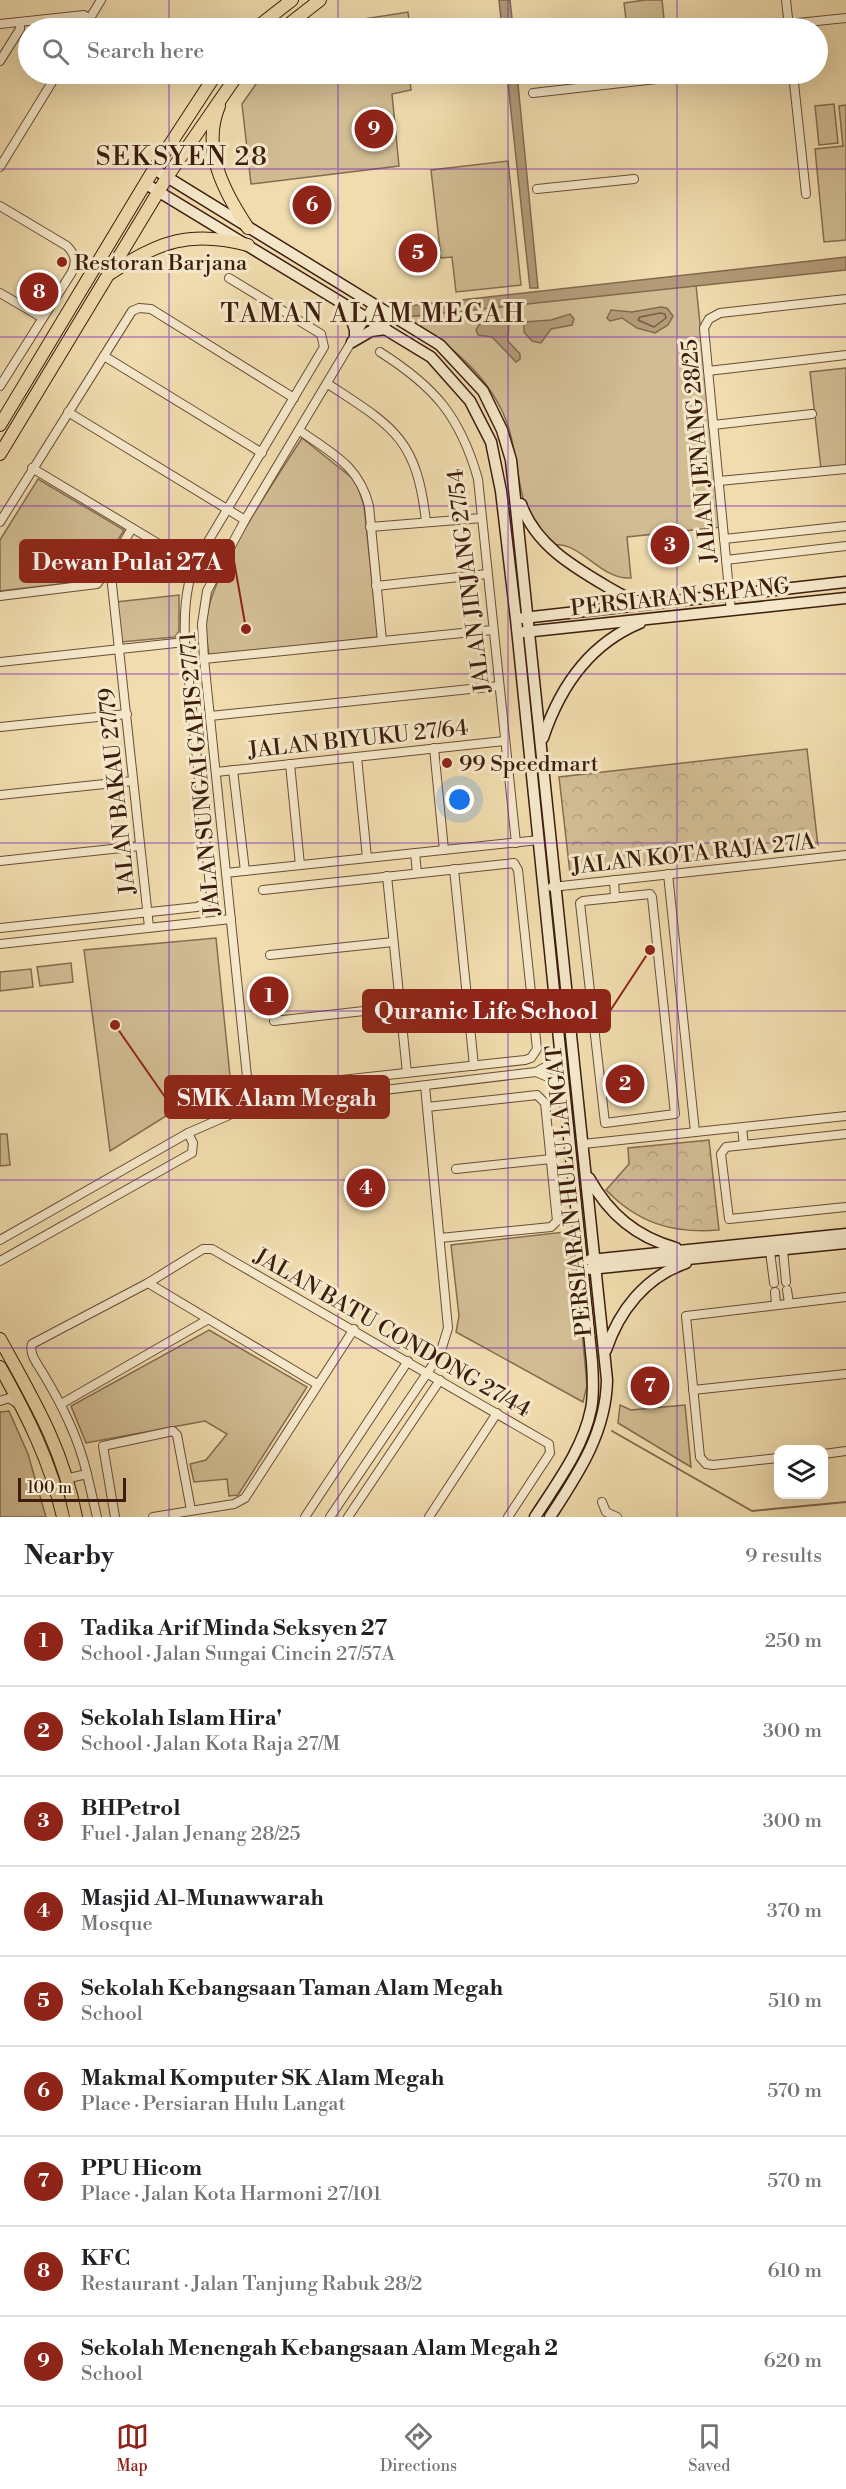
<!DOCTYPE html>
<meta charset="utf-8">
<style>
body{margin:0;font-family:"Libre Bodoni",serif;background:#f6f6f6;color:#202124}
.controls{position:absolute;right:18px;bottom:18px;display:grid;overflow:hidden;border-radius:12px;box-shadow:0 6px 24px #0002}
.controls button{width:54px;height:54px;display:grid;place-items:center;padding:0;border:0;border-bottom:2px solid #e0e0e0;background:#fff;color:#202124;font:30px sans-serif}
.scale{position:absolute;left:18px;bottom:15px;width:108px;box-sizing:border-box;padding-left:6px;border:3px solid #3c1d0e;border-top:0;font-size:16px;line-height:21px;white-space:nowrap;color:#3c1d0e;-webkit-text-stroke:4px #f5e8ca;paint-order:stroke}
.you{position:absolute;left:460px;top:800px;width:21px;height:21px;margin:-15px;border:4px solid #fff;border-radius:50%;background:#1a73e8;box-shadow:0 0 0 9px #1a73e833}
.badge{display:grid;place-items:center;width:39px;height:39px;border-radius:50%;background:#8f2418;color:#fff;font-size:20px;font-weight:700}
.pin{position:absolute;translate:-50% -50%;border:3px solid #fff;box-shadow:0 2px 6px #0006}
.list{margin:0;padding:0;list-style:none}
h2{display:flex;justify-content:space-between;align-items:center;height:78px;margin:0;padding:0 24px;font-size:26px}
h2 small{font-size:20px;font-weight:400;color:#757577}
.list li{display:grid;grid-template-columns:39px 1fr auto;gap:18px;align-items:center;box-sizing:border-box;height:90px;padding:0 24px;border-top:2px solid #e0e0e0}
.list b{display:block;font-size:22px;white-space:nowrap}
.list p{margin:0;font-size:20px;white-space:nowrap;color:#757577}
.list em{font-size:20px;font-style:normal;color:#757577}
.icon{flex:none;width:33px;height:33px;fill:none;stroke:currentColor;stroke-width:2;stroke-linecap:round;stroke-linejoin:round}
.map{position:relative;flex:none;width:846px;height:1517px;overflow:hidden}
.search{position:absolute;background:#fff;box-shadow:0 6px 24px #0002;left:18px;right:18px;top:18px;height:66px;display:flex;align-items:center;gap:15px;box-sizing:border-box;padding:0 21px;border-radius:33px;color:#757577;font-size:22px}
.sheet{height:888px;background:#fff}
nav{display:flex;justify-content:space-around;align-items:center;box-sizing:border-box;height:84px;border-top:2px solid #e0e0e0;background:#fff;font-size:16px;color:#757577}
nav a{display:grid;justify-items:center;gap:3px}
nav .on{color:#8f2418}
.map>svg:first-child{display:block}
.green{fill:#d1bc93;stroke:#866c50;stroke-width:1.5}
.forest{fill:url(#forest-crowns);stroke:#866c50;stroke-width:1.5}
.water{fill:#b39b78;stroke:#83694e;stroke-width:1.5}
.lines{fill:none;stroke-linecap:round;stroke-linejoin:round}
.shore{stroke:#785c43;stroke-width:1.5}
.stream{stroke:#83694e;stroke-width:2}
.minor-casing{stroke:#694d36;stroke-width:10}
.secondary-casing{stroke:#3c1d0e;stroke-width:13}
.primary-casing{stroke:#3c1d0e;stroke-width:14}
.minor{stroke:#f5e8ca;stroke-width:8}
.secondary{stroke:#f5e8ca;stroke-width:10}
.primary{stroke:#f0dcae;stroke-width:12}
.grid{fill:none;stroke:#7b2cbf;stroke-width:1.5;stroke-opacity:0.55}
.poi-dot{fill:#8f2418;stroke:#f5e8ca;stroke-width:2}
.labels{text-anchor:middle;stroke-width:6;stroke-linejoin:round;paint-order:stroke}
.poi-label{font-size:22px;fill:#3c1d0e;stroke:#f5e8ca;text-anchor:start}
.street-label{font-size:22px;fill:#3c1d0e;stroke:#f5e8ca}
.quarter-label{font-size:26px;letter-spacing:1.5px;fill:#3c1d0e;stroke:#f5e8ca}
.leader{fill:none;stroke:#8f2418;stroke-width:2}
.callout-dot{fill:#8f2418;stroke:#f5e8ca;stroke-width:2}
.callout{fill:#8f2418;stroke:#8f2418;stroke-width:2}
.callout-label{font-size:24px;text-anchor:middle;font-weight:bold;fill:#fff}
</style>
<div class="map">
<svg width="846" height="1517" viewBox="0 0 846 1517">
<defs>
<pattern id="forest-crowns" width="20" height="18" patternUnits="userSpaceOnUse" patternTransform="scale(1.5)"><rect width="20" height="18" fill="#d1bc93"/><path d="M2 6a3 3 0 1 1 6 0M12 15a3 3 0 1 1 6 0" fill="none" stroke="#b4a17e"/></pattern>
</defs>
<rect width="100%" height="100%" fill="#f0dcae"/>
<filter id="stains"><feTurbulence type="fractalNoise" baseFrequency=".00333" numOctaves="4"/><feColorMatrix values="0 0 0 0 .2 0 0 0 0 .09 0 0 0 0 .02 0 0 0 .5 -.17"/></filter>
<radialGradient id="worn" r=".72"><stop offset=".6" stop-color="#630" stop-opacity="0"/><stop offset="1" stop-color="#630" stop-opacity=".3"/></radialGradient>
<g class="green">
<path d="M 645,0 L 662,0 L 665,28 L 627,28 L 624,3 Z"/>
<path d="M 408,12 L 410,28 L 312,28 L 313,27 Z"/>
<path d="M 263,74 L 409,74 L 411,90 L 392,94 L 399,166 L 251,184 L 242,104 Z"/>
<path d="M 834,104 L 838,143 L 819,145 L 815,106 Z"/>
<path d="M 846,105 L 846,240 L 824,242 L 815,149 L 843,146 L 839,106 Z"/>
<path d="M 508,161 L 521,285 L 456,292 L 452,257 L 441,258 L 431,170 Z"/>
<path d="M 696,285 L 721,527 L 627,537 L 631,578 C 600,580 582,542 554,545 C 543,534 532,523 526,508 C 515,477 517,443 503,413 C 483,369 445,342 406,317 Z"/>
<path d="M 846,368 L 846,466 L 821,469 L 810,372 Z"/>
<path d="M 302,438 L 356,481 L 364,506 L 378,637 L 209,656 C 208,645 205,634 206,623 C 209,575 275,481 302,438 Z"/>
<path d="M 38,479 L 124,530 L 94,580 L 0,591 L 0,540 Z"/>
<path d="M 179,595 L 179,631 L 175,637 L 121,642 L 116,602 Z"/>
<path d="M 216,938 L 230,1076 L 110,1151 L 84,950 Z"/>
<path d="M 71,963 L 73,982 L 40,986 L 37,967 Z"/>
<path d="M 31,969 L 33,987 L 0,991 L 0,972 Z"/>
<path d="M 0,1134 L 7,1134 L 10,1165 L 0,1166 Z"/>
<path d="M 573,1231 L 587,1386 L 583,1402 L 456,1332 L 459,1316 L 451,1245 Z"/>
<path d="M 209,1330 L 307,1387 L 238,1495 L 229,1496 L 227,1479 L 194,1482 L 190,1464 L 206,1460 L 227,1434 L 205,1421 L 86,1443 L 71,1406 Z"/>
<path d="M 620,1405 L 631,1410 L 685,1405 L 691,1467 L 618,1423 Z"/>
<path d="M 9,1411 L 28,1454 L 46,1517 L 0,1517 L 0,1412 Z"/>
</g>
<g class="forest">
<path d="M 807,749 L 818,846 L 570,873 L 559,777 Z"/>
<path d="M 709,1140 L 719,1230 C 673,1234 638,1223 606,1190 L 629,1164 L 628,1148 Z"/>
</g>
<g class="water">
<path d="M 499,0 L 510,0 L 513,28 L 502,28 Z"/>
<path d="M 507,74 L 517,74 L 538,288 L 530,288 Z"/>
<path d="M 846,257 L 846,270 L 406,317 L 390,308 Z"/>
<path d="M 661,307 L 667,308 L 673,316 L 668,325 L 655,333 L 637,328 L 622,318 L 610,321 L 607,318 L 611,310 L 632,312 Z"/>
<path d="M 494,314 L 509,322 L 508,341 L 520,354 L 520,359 L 516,362 L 492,337 L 478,335 L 476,330 L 483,318 Z"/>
<path d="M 570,314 L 574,319 L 572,325 L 551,329 L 541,343 L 532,341 L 524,332 L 524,322 L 551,320 Z"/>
</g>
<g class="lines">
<path class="shore" d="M 660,313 L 665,314 L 666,318 L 654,327 L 638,320 L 640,317 Z"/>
<path class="stream" d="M 612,1431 L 752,1511 L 846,1502"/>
<g class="minor-casing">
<g id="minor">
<path d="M 786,0 L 789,27"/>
<path d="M 0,24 L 84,15 L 89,19"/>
<path d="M 788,24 L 846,18"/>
<path d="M 84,28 L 101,0"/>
<path d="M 0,61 L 20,29 L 20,22"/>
<path d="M 793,74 L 806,194"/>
<path d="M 533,93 L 701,74"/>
<path d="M 0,167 L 57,74"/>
<path d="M 537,189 L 634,179"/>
<path d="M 0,206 L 67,246 C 75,254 77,261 72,272 L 0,386"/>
<path d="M 0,293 L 41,317"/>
<path d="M 380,352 C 435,387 460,416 478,479 L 516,843"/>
<path d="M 104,356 L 262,453"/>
<path d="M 708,371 L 846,355"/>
<path d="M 328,384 C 394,427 417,439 426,522"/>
<path d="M 68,412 L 245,520"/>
<path d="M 713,425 L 812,414"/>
<path d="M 299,430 C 331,453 359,465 369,506 L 382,641"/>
<path d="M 32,468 L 194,565"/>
<path d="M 719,481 L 846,469"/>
<path d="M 0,522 L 132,311 L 139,308 L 151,309 L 294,398"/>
<path d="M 370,527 L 482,518"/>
<path d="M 132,528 L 110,566 L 149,927"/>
<path d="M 724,539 L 846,526"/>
<path d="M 726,560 L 846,546"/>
<path d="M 376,586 L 487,574"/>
<path d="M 0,596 L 97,584 L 110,566"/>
<path d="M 731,611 L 704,328 L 709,319 L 720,313 L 846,299"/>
<path d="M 204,659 L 492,630"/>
<path d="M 0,662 L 185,642"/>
<path d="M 210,716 L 499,686"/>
<path d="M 0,727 L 127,714"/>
<path d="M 434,748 L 444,850"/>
<path d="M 357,757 L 367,858"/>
<path d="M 290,764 L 300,865"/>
<path d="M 233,770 L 245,871"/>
<path d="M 216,772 L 504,741"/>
<path d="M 0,795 L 133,781"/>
<path d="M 415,853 L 417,873"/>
<path d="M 0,861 L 140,846"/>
<path d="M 454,869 L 474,1066"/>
<path d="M 226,873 L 539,840"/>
<path d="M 668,874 L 695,1132"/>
<path d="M 387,876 L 407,1073"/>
<path d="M 614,880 L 615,898"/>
<path d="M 552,887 L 846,855"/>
<path d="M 650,894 L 652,897 L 675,1114 L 605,1123 L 580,903 L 583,901 Z"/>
<path d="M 0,928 L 197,907 L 209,901 L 211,896 L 185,642 C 184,615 185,591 194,565 L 324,347 L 321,334 L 229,278"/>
<path d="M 0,944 L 231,919"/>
<path d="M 270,955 L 393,942"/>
<path d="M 274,1021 L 400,1007"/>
<path d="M 536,1072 L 557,1081 L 563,1088"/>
<path d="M 249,1090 L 525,1060 L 531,1058 L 537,1049 L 518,870 L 514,863 L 263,890"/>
<path d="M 250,1106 L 204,659 L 202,624 L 207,591 L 245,520 L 374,304"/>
<path d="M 427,1107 L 537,1095 L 545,1103 L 557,1221 L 551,1227 L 440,1238"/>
<path d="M 229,1112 L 241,1100 L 247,1086"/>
<path d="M 742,1128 L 744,1145"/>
<path d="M 846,1134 L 726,1147 L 721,1154 L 729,1219 L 846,1207"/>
<path d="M 583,1144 L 846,1116"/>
<path d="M 456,1169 L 551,1159"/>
<path d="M 0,1240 L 188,1133 L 250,1106 L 536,1072 L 552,1063 L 558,1052"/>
<path d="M 783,1250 L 786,1282"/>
<path d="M 770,1251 L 774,1283"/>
<path d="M 0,1261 L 192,1153 L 193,1143 L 188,1133"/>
<path d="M 148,1283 L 317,1384"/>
<path d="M 787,1290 L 789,1303"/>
<path d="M 775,1292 L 776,1304"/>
<path d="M 693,1390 L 846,1374"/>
<path d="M 0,1401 L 9,1398 L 18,1404"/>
<path d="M 61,1404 L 207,1320"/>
<path d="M 824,1454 L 846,1451"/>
<path d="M 778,1458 L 713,1465 L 706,1464 L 700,1457 L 686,1316 L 846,1297"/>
<path d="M 87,1474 C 78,1436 61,1403 41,1370 C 36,1362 29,1353 32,1344 L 148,1283 L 203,1249 L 212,1249 L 549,1444 L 550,1453 L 508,1517"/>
<path d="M 69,1478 L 87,1474 L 97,1517"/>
<path d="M 602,1502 L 606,1512 L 617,1517"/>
<path d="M 115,1517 L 103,1446 L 173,1431 L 177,1435 L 191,1510"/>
<path d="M 153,1517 L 234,1504 L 245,1498 L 354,1329"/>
<path d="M 305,1517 L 408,1361"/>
<path d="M 330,1517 L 440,1354 L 448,1328 L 425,1086"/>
<path d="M 348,1517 L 440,1380"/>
<path d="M 429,1517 L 497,1413"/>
</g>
</g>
<g class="secondary-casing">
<g id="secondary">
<path d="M 154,169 L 440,345 L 483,391 L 502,430 L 511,460 L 607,1380 C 606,1433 578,1474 550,1517"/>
<path d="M 146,184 L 431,357 L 470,401 L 491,442 L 501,491 L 516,619 L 592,1362 C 593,1377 594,1395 591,1409 C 583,1449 556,1484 535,1517"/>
<path d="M 347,306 L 355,330 L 355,338"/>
<path d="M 352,342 L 371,331 L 386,329"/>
<path d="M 521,504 C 535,544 572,566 606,586 C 618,593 626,599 640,602"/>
<path d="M 523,618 L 846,582"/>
<path d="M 524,632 L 846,598"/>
<path d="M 543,738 C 560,687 589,644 640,623"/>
<path d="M 589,1178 C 609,1214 636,1237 676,1248"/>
<path d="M 590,1260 L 846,1234"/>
<path d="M 590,1269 L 846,1243"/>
<path d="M 606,1350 C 619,1311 645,1277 686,1263"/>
</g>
</g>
<g class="primary-casing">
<g id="primary">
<path d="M 256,28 L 292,0"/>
<path d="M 284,28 L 320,0"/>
<path d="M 219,106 C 201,149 224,192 248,228"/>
<path d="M 111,273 C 159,241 191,230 248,245"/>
<path d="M 0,425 L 154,169 L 216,74"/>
<path d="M 0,454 L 169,174 L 238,74"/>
<path d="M 0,1339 C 33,1399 63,1448 76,1517"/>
<path d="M 0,1367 C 27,1415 51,1463 63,1517"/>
</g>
</g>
<use href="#minor" class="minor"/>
<use href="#secondary" class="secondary"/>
<use href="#primary" class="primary"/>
</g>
<path class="grid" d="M 169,0 L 169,28M 338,0 L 338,28M 508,0 L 508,28M 677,0 L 677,28M 169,74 L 169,1517M 338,74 L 338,1517M 508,74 L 508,1517M 677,74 L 677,1517M 0,169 L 846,169M 0,337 L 846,337M 0,506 L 846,506M 0,674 L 846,674M 0,843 L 846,843M 0,1011 L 846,1011M 0,1180 L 846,1180M 0,1348 L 846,1348"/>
<g class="poi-dot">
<circle cx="62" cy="262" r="6"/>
<circle cx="447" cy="763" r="6"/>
</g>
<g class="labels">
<g class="poi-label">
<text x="74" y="270">Restoran Barjana</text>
<text x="459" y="771">99 Speedmart</text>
</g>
<g class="street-label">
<text transform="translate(698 451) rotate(-95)" y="8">JALAN JENANG 28/25</text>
<text transform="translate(468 581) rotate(-97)" y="8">JALAN JINJANG 27/54</text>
<text transform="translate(680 596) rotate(-6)" y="8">PERSIARAN SEPANG</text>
<text transform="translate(358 738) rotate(-6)" y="8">JALAN BIYUKU 27/64</text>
<text transform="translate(199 774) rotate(-95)" y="8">JALAN SUNGAI GAPIS 27/71</text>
<text transform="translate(116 791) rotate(-96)" y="8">JALAN BAKAU 27/79</text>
<text transform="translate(693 853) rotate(-6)" y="8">JALAN KOTA RAJA 27/A</text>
<text transform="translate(568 1191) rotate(-96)" y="8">PERSIARAN HULU LANGAT</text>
<text transform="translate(393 1332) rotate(30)" y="8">JALAN BATU CONDONG 27/44</text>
</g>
<g class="quarter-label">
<text x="182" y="165">SEKSYEN 28</text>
<text x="373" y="322">TAMAN ALAM MEGAH</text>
</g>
</g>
<path class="leader" d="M246 629L234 561M650 950L610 1011M115 1025L165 1097"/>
<g class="callout-dot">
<circle cx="246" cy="629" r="6"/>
<circle cx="650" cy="950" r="6"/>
<circle cx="115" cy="1025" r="6"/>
</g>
<g class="callout">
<rect x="20" y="540" width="214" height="42" rx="6"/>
<rect x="363" y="990" width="247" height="42" rx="6"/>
<rect x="165" y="1076" width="224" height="42" rx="6"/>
</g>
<g class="callout-label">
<text x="127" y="570">Dewan Pulai 27A</text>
<text x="486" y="1019">Quranic Life School</text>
<text x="277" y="1106">SMK Alam Megah</text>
</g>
<rect width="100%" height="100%" filter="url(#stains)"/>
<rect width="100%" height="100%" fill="url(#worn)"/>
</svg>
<div class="controls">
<button><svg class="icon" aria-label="layers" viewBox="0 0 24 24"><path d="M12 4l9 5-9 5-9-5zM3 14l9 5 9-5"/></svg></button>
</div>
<div class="scale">100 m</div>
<div class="you"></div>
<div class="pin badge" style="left:269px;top:996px">1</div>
<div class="pin badge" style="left:625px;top:1084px">2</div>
<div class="pin badge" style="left:670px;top:545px">3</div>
<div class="pin badge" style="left:366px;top:1188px">4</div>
<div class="pin badge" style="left:418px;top:253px">5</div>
<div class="pin badge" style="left:312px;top:205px">6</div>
<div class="pin badge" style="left:650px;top:1386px">7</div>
<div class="pin badge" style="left:39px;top:292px">8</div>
<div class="pin badge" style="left:374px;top:129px">9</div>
<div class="search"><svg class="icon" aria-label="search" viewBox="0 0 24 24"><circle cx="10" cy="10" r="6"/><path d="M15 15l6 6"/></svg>Search here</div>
</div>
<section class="sheet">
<h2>Nearby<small>9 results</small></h2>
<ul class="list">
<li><span class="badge">1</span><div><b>Tadika Arif Minda Seksyen 27</b><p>School · Jalan Sungai Cincin 27/57A</p></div><em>250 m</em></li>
<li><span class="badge">2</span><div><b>Sekolah Islam Hira'</b><p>School · Jalan Kota Raja 27/M</p></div><em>300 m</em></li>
<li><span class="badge">3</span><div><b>BHPetrol</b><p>Fuel · Jalan Jenang 28/25</p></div><em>300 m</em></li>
<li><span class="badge">4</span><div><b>Masjid Al-Munawwarah</b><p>Mosque</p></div><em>370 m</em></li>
<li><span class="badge">5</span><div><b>Sekolah Kebangsaan Taman Alam Megah</b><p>School</p></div><em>510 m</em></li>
<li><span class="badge">6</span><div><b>Makmal Komputer SK Alam Megah</b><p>Place · Persiaran Hulu Langat</p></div><em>570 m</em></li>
<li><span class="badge">7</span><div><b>PPU Hicom</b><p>Place · Jalan Kota Harmoni 27/101</p></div><em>570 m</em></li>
<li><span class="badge">8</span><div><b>KFC</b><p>Restaurant · Jalan Tanjung Rabuk 28/2</p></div><em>610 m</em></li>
<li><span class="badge">9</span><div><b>Sekolah Menengah Kebangsaan Alam Megah 2</b><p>School</p></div><em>620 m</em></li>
</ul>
</section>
<nav>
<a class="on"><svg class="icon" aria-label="map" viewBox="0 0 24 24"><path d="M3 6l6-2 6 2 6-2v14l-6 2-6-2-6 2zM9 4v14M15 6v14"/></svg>Map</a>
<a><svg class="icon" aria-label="directions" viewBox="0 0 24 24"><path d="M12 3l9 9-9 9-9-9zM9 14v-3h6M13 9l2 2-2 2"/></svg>Directions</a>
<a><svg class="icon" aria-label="saved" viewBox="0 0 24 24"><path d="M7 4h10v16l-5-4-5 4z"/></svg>Saved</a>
</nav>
